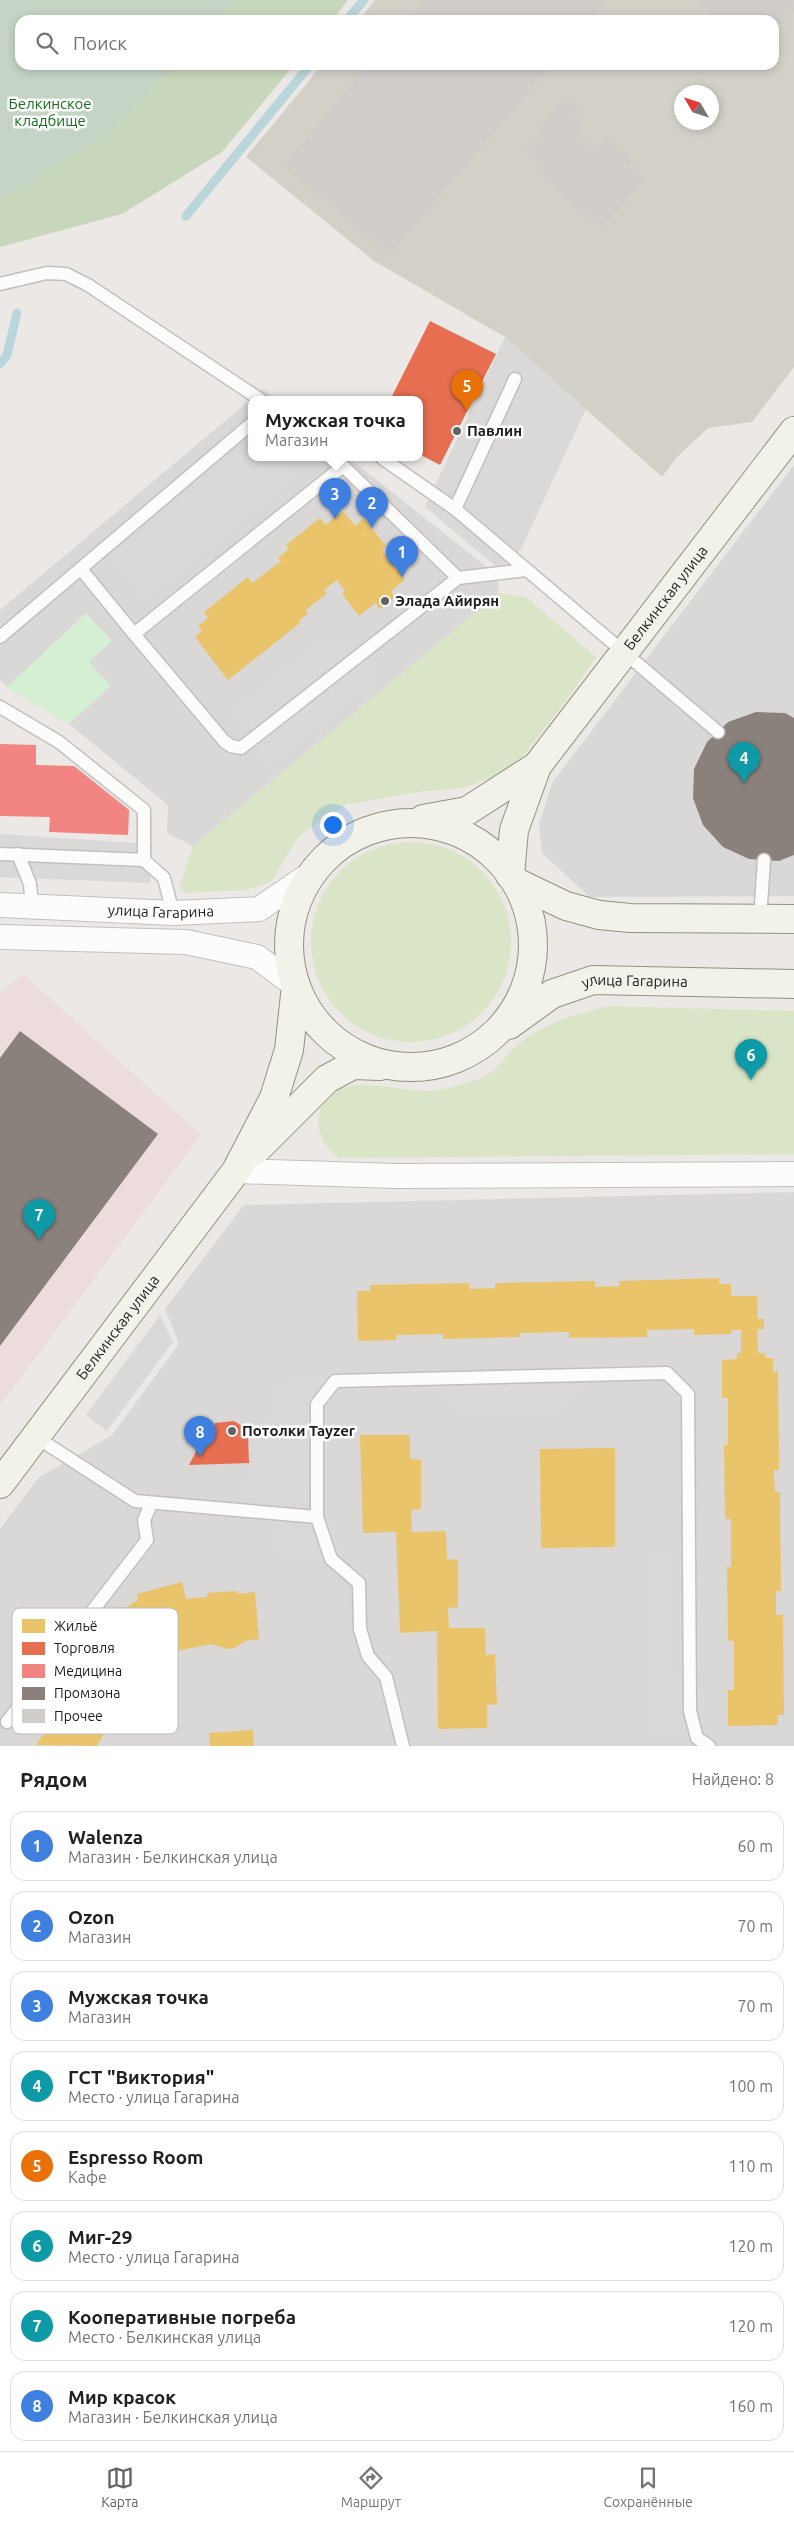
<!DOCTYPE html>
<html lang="ru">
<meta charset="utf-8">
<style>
body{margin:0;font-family:Ubuntu,sans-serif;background:#f2f2f2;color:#202124}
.compass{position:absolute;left:674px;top:85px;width:45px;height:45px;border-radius:50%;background:#fff;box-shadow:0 2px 8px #0003;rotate:309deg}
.you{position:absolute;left:332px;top:824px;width:18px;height:18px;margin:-12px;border:4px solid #fff;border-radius:50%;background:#1a73e8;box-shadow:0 0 0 8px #1a73e833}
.badge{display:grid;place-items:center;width:32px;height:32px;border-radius:50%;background:#646362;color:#fff;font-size:16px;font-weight:700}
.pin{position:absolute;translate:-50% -41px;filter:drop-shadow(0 1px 2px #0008)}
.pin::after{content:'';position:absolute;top:26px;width:18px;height:15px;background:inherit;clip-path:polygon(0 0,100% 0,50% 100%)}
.popup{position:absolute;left:248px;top:396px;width:175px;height:65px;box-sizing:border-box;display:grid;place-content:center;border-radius:10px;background:#fff;filter:drop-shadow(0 1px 4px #0005);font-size:16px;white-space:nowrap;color:#757577}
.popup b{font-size:19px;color:#202124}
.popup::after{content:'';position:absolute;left:50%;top:100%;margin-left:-10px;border:10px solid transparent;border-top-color:#fff}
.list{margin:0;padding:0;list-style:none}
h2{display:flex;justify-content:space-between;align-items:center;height:65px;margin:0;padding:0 20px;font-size:21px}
h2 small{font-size:16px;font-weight:400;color:#757577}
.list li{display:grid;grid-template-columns:32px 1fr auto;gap:15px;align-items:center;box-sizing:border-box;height:70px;margin:0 10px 10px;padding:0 10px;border:1px solid #e0e0e0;border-radius:15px}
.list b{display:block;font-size:19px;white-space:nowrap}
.list p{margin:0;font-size:16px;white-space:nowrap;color:#757577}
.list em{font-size:16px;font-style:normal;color:#757577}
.icon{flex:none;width:28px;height:28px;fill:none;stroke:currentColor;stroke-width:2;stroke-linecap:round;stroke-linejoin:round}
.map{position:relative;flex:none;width:794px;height:1746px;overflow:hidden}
.search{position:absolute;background:#fff;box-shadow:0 2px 8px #0003;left:15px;right:15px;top:15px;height:55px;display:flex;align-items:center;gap:12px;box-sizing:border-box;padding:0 18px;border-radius:15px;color:#757577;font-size:19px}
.sheet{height:705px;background:#fff}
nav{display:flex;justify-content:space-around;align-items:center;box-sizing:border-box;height:70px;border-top:1px solid #e0e0e0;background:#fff;font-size:14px;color:#757577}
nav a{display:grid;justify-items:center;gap:2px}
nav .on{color:#646362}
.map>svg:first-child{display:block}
.residential{fill:#dad8d7}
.commercial{fill:#ecdcdc}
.construction{fill:#d3d1c7;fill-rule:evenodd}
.grass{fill:#d9e5c6}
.forest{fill:#c8d7bc}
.cemetery{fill:#c5d4c4}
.park{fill:#d5efd3}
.parking{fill:#dbd9d8}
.homes{fill:#e9c46a}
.shops{fill:#e76f51}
.health{fill:#f28482}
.industry{fill:#8a817c}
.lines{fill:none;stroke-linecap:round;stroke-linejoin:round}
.stream{stroke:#bbd6db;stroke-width:9}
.building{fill:#d0ccca}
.lane-casing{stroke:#c2c0bf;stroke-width:15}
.street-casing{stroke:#c2c0bf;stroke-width:26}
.secondary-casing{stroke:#92927f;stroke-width:30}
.lane{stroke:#fcfcfb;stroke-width:12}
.street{stroke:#fcfcfb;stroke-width:24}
.secondary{stroke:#f2f1ea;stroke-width:28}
.poi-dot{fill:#646362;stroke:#fff;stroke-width:2}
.labels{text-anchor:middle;stroke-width:5;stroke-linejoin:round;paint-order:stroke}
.park-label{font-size:15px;fill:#157017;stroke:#fff}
.poi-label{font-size:15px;font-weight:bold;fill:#1c1c1c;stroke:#fff;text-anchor:start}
.street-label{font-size:15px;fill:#1c1c1c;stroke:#fff}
.key{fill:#fff;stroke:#bbb;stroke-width:1}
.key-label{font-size:14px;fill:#1c1c1c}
</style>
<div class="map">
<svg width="794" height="1746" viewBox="0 0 794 1746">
<rect width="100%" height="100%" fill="#ebe8e5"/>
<g class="residential">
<path d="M 263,389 L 277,400 L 251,400 L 251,458 L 349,458 L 498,576 L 499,593 L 193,846 L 167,833 L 168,805 L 69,724 L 7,687 L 0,679 L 0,610 Z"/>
<path d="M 794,465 L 794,896 L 590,897 L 542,853 L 539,824 L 552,783 Z"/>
<path d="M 794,1192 L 794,1746 L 0,1746 L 0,1529 L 38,1478 L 112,1435 L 179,1344 L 165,1309 L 244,1205 Z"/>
</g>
<path class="commercial" d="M 23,974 L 201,1135 L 0,1405 L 0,993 Z"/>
<path class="construction" d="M 375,0 L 794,0 L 794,367 L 752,422 L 708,428 L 677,457 L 662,477 L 505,337 L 374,261 L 246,157 L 322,65 L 774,65 L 774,20 L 359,20 ZM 682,92 L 712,92 L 712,122 L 682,122 Z"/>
<g class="grass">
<path d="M 499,593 L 526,597 L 596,657 L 565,702 L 512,770 L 463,788 L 418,792 L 345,805 L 299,836 L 271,882 L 245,890 L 185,893 L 179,888 L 193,846 Z"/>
<circle cx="411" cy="942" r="100"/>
<path d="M 609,1006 L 794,1011 L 794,1154 L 338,1158 C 323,1143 315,1134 320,1112 C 330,1067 399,1093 432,1091 C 446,1089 465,1084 479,1079 C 495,1074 511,1048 525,1039 C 551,1021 579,1013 609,1006 Z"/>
</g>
<path class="forest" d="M 0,0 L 348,0 L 332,20 L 20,20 L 20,65 L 294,65 L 222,152 L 122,214 L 0,247 Z"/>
<path class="cemetery" d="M 0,0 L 236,0 L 217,20 L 20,20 L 20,65 L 174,65 L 113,129 L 0,200 Z"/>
<path class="park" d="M 86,613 L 112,641 L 89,662 L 111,686 L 69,724 L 7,687 Z"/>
<g class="parking">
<path d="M 505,337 L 586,409 L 521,549 L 499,569 L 425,507 Z"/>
<path d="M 251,443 L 251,458 L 276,458 L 293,479 L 145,601 L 111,559 Z"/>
<path d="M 322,640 L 354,644 L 379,679 L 270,765 L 230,713 Z"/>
<path d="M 0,834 L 152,844 L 150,883 L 0,877 Z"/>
<path d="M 160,1315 L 173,1342 L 107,1431 L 86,1415 Z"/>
<path d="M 289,1381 L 322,1382 L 310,1398 L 307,1502 L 239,1497 L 254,1463 L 253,1431 L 272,1420 L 273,1391 Z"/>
<path d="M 429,1386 L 585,1386 L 557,1411 L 454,1411 Z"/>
<path d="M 270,1532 L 312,1534 L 319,1559 L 279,1556 Z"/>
<path d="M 647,1553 L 670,1553 L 675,1734 L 651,1735 Z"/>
</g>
<g class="homes">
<path d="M 343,511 L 355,526 L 364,518 L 386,546 L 382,550 L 405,579 L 391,591 L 395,597 L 380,609 L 375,603 L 359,616 L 342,594 L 345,591 L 337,580 L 324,590 L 327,593 L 306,610 L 308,613 L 299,621 L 300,623 L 228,680 L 195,637 L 202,631 L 198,626 L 208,618 L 204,612 L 248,577 L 252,583 L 281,561 L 278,558 L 289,549 L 286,545 L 320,518 L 325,525 Z"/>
<path d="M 719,1278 L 719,1284 L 731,1284 L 731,1296 L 757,1296 L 758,1319 L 764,1319 L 764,1329 L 757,1329 L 758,1353 L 765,1353 L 765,1358 L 773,1358 L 773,1372 L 778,1371 L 779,1470 L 774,1470 L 775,1492 L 780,1492 L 781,1591 L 776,1591 L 776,1615 L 783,1615 L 784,1715 L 778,1715 L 778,1725 L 728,1726 L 728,1690 L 734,1690 L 734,1641 L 728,1641 L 727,1567 L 731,1567 L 731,1519 L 725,1519 L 724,1445 L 728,1445 L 728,1398 L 722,1398 L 722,1360 L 737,1359 L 737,1353 L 741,1353 L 741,1330 L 731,1330 L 731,1334 L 694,1335 L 694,1329 L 647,1330 L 647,1337 L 569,1338 L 569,1332 L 520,1333 L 520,1337 L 443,1339 L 443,1334 L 397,1335 L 396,1340 L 358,1341 L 357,1291 L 371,1291 L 370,1285 L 469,1283 L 469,1289 L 495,1288 L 495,1283 L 595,1281 L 595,1287 L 620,1286 L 619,1281 Z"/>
<path d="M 360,1435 L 410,1435 L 410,1458 L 421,1460 L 421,1509 L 411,1510 L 412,1532 L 446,1531 L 447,1560 L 458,1559 L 458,1607 L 448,1608 L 449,1628 L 485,1628 L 486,1655 L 495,1654 L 497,1705 L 487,1704 L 487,1728 L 438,1729 L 437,1631 L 400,1633 L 396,1532 L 363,1533 Z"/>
<path d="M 615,1448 L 615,1547 L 541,1548 L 540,1449 Z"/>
<path d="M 182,1582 L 186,1599 L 207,1597 L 207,1594 L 209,1593 L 236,1591 L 239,1594 L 255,1592 L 259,1639 L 245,1641 L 235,1648 L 227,1649 L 211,1644 L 167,1653 L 170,1657 L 154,1667 L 151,1662 L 125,1694 L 124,1705 L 120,1714 L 106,1722 L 99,1731 L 104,1734 L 97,1746 L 36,1745 L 52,1721 L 56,1721 L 64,1710 L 59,1707 L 67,1694 L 66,1690 L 81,1668 L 83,1666 L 85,1668 L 97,1651 L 84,1639 L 115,1606 L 120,1611 L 138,1600 L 137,1594 Z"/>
<path d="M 253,1730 L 254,1746 L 210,1746 L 209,1733 Z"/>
</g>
<g class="shops">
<path d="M 430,321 L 496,354 L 440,465 L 419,454 L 419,400 L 390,400 Z"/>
<path d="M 234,1421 L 244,1427 L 248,1435 L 249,1463 L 189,1465 L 205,1434 L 215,1433 L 215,1423 Z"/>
</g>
<path class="health" d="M 0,744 L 36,745 L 36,765 L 74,766 L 129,810 L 128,835 L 49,832 L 50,817 L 0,816 Z"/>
<g class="industry">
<path d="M 756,712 L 785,713 L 794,718 L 794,855 L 779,861 L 749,859 L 723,847 L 703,825 L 693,798 L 694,769 L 707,742 L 728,722 Z"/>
<path d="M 20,1031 L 158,1134 L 0,1346 L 0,1058 Z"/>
</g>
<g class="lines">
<g class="stream">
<path d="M 347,20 L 364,0"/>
<path d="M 186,216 L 310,65"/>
<path d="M 0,364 L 7,355 L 17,313"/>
</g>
</g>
<g class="building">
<path d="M 424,0 L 607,0 L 590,20 L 407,20 Z"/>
<path d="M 696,0 L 793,0 L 794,9 L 774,31 L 774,20 L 718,20 Z"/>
<path d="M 368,65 L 552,65 L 389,255 L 283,165 Z"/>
<path d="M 565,97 L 579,109 L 573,115 L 584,125 L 576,134 L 595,152 L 607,138 L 634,162 L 629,167 L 644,180 L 601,228 L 540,174 L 544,169 L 526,152 L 544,132 L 539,128 Z"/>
</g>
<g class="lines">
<g class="lane-casing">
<g id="lane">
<path d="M 0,284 L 47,273 L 66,274 L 88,285 L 261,400"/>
<path d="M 515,379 L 455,509 L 718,732"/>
<path d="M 382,458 L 455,509"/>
<path d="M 81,569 L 134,634"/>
<path d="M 458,578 L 343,466 L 134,634 L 224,741 L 231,746 L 241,748 L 458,578 L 526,570"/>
<path d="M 0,637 L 251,424"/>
<path d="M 0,707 L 59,742 L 144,810 L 144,860 L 164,878 L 173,913"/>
<path d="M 0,854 L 144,860"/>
<path d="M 18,854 L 30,884 L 32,906"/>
<path d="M 760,919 L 764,860"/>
<path d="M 36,1437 L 135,1501 L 317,1517 L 317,1404 L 335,1381 L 667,1373 L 688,1394 L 690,1711 L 697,1738 L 709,1746"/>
<path d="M 317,1517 L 331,1559 L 359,1583 L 360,1629 L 368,1656 L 386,1677 L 403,1746"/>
<path d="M 7,1722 L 147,1540 L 144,1520 L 151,1504"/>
</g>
</g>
<g class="street-casing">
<g id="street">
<path id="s1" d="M 0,905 L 173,913 L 259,909 L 312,873"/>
<path d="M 0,937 L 186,942 L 257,957 L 296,986"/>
<path d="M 236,1171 L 396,1176 L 794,1174"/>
</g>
</g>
<g class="secondary-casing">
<g id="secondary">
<path d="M 423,819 L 467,811 L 537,766"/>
<circle cx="411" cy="945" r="122"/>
<path id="s2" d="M 510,875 L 514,830 L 537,766 L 794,431"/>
<path d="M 516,882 L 566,906 L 599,915 L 630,918 L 794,919"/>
<path id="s3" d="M 509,1025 L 552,994 L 593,980 L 794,984"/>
<path d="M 254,1152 L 327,1079 L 353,1065 L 380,1066"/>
<path id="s4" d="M 0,1484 L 236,1171 L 274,1098 L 289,1050 L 296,986"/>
</g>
</g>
<use href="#lane" class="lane"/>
<use href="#street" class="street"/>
<use href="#secondary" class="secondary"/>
</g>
<g class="poi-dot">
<circle cx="457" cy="431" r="5"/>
<circle cx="385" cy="601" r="5"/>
<circle cx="232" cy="1431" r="5"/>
</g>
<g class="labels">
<g class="park-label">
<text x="50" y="109">Белкинское<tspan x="50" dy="17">кладбище</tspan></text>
</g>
<g class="poi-label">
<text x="467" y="436">Павлин</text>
<text x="395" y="606">Элада Айирян</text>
<text x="242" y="1436">Потолки Tayzer</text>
</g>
<g class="street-label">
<text dy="5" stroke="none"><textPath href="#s2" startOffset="325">Белкинская улица</textPath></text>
<text dy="5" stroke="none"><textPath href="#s1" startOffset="161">улица Гагарина</textPath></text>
<text dy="5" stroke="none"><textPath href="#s3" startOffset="138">улица Гагарина</textPath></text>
<text dy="5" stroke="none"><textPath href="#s4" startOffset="196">Белкинская улица</textPath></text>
</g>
</g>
<rect x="12" y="1608" width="166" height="126" rx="8" class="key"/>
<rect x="22" y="1619" width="23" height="14" fill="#e9c46a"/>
<rect x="22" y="1642" width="23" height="13" fill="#e76f51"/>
<rect x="22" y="1664" width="23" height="14" fill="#f28482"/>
<rect x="22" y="1687" width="23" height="13" fill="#8a817c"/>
<rect x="22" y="1709" width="23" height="14" fill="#d0ccca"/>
<g class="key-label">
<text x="54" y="1631">Жильё</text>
<text x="54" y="1653">Торговля</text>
<text x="54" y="1676">Медицина</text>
<text x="54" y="1698">Промзона</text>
<text x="54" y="1721">Прочее</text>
</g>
</svg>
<svg class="compass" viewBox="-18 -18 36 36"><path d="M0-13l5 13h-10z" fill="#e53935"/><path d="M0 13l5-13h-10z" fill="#757577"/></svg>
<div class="you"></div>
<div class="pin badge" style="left:402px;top:577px;background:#3f7fe0">1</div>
<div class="pin badge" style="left:372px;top:528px;background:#3f7fe0">2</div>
<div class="pin badge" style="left:335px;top:519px;background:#3f7fe0">3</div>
<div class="popup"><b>Мужская точка</b>Магазин</div>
<div class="pin badge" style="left:744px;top:783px;background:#0f9aa8">4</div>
<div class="pin badge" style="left:467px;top:411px;background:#e8710a">5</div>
<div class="pin badge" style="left:751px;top:1080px;background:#0f9aa8">6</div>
<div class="pin badge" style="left:39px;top:1240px;background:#0f9aa8">7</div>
<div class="pin badge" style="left:200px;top:1457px;background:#3f7fe0">8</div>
<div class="search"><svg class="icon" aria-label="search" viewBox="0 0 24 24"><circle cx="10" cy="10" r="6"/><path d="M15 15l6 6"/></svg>Поиск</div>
</div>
<section class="sheet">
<h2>Рядом<small>Найдено: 8</small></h2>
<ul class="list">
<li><span class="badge" style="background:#3f7fe0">1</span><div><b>Walenza</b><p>Магазин · Белкинская улица</p></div><em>60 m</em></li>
<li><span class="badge" style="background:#3f7fe0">2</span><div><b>Ozon</b><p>Магазин</p></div><em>70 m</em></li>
<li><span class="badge" style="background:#3f7fe0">3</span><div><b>Мужская точка</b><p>Магазин</p></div><em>70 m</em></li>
<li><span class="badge" style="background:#0f9aa8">4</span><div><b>ГСТ &quot;Виктория&quot;</b><p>Место · улица Гагарина</p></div><em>100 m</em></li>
<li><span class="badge" style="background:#e8710a">5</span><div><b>Espresso Room</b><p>Кафе</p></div><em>110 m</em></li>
<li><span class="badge" style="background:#0f9aa8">6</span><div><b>Миг-29</b><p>Место · улица Гагарина</p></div><em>120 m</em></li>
<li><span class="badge" style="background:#0f9aa8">7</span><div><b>Кооперативные погреба</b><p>Место · Белкинская улица</p></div><em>120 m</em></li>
<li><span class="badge" style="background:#3f7fe0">8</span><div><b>Мир красок</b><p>Магазин · Белкинская улица</p></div><em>160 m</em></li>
</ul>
</section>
<nav>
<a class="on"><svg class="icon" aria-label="map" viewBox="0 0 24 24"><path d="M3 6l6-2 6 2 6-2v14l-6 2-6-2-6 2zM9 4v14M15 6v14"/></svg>Карта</a>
<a><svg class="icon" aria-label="directions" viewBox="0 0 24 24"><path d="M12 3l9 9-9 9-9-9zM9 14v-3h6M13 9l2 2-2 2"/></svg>Маршрут</a>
<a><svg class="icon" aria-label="saved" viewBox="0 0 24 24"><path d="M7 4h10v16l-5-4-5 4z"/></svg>Сохранённые</a>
</nav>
